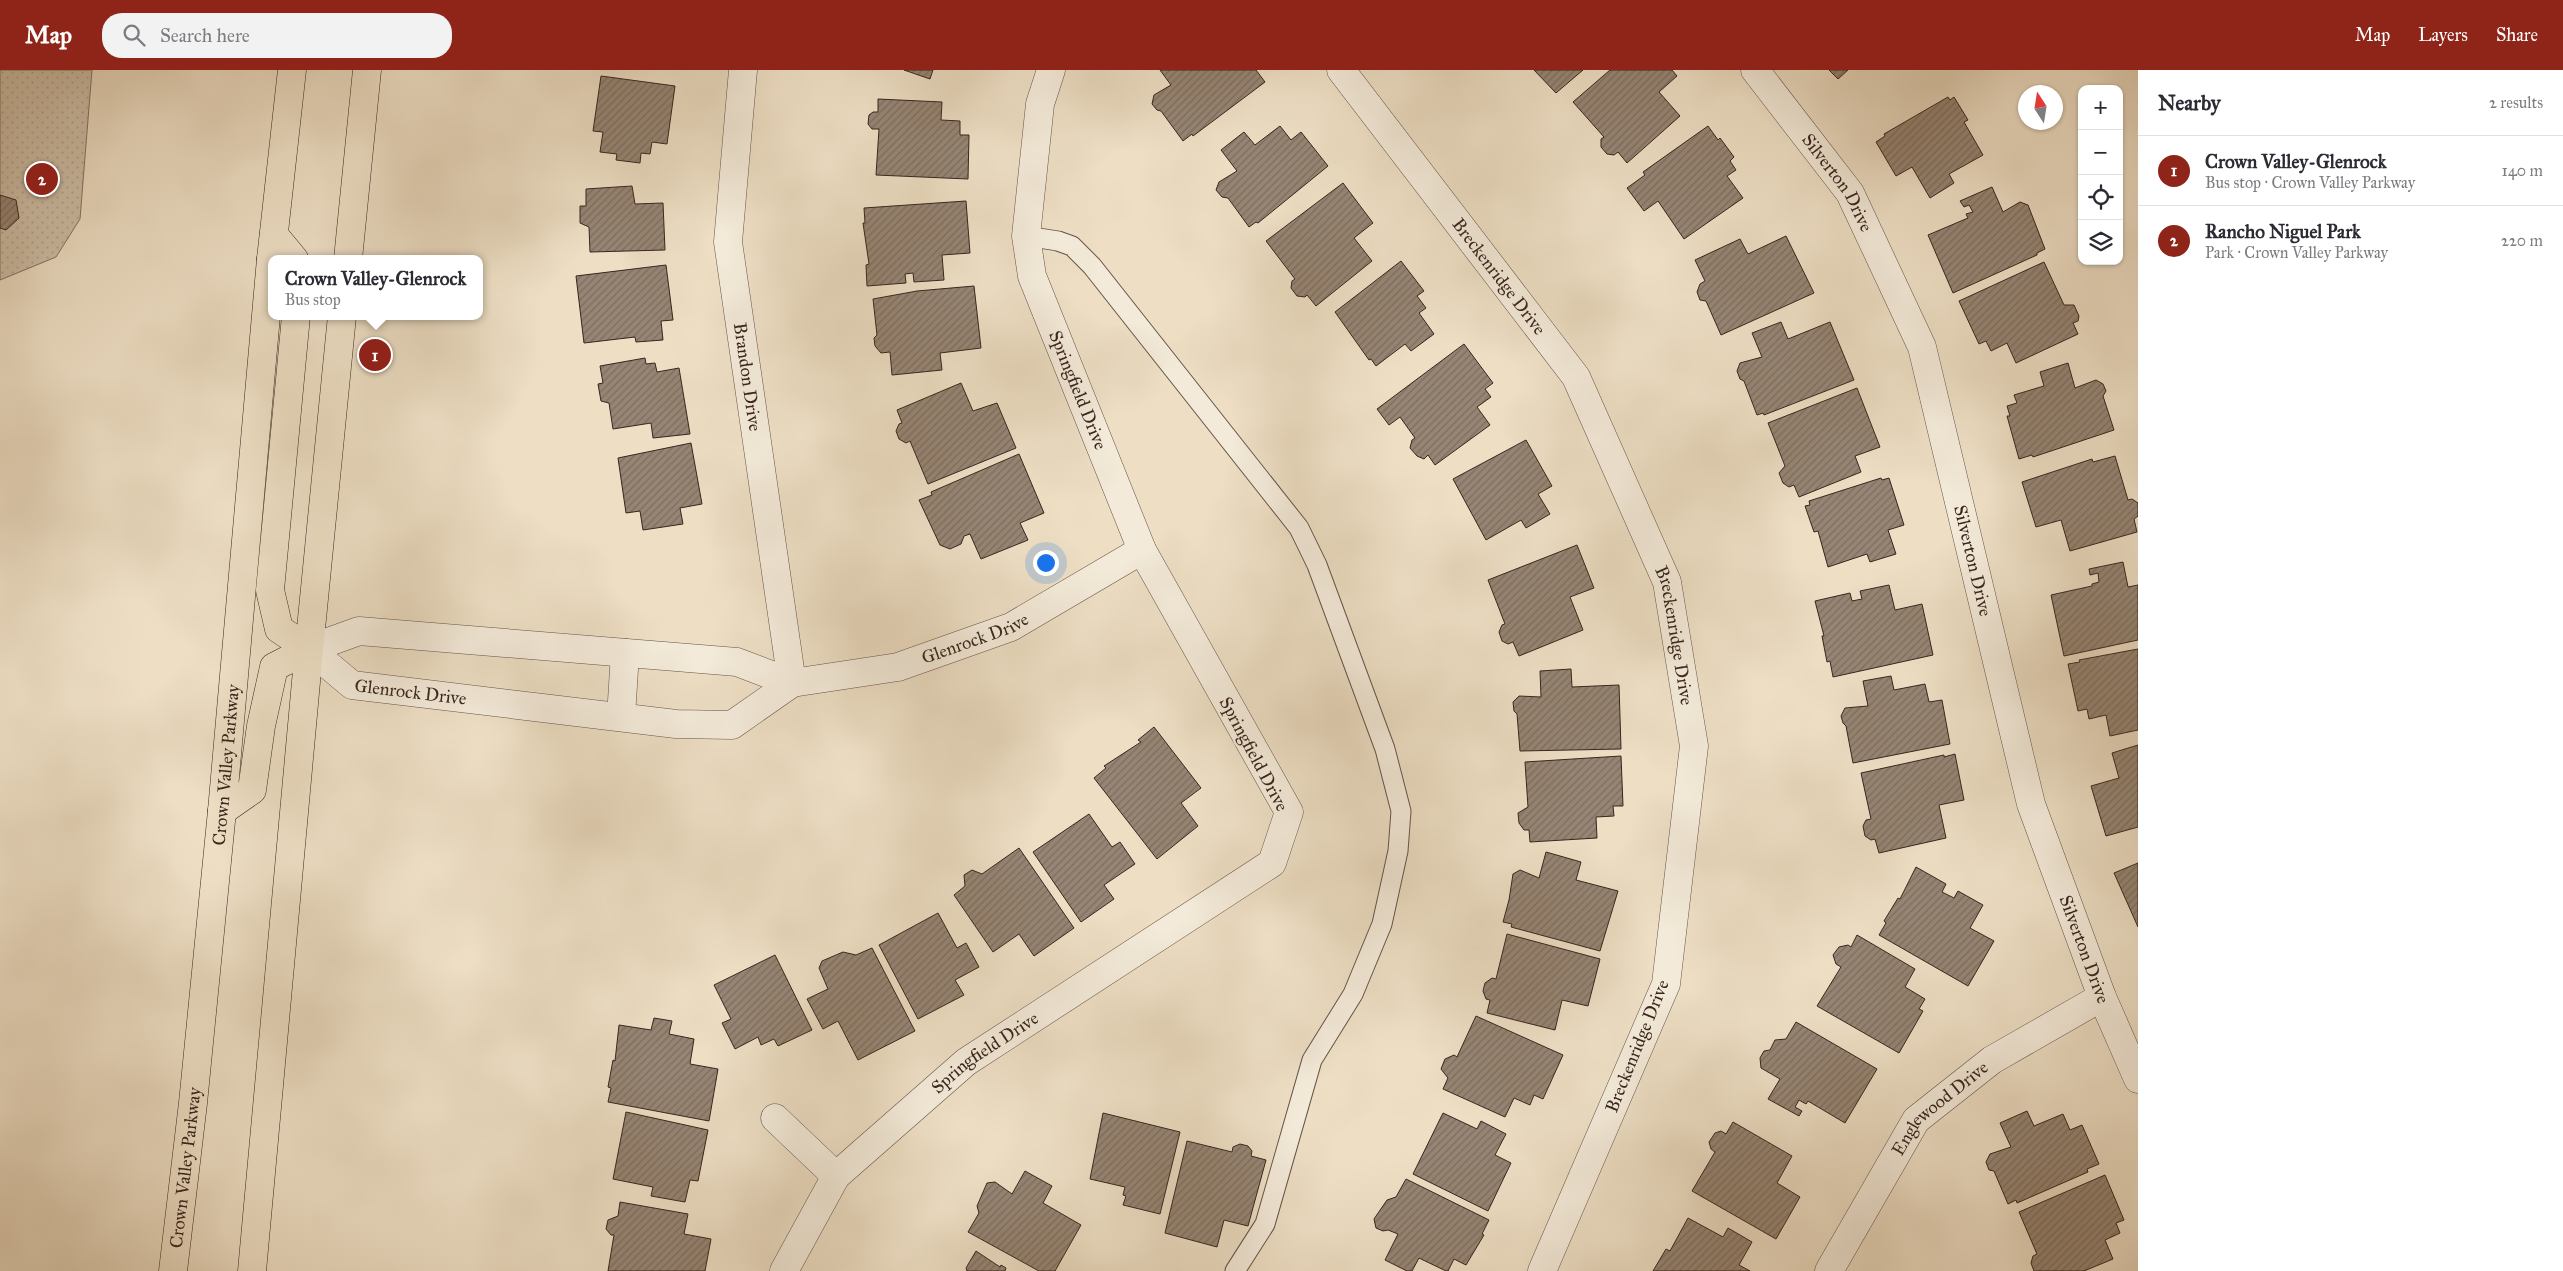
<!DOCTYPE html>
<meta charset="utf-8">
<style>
body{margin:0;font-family:"IM FELL Great Primer",serif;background:#f2f2f3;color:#2b2b33}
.controls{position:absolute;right:15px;top:15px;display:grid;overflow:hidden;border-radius:10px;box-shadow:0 1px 4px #0004}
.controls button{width:45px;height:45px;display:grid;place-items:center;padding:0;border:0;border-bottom:1px solid #e1e1e2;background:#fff;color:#2b2b33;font:25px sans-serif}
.compass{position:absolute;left:2018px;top:15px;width:45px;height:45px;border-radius:50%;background:#fff;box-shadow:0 1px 4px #0004;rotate:348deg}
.you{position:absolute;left:1045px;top:492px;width:18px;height:18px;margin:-12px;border:4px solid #fff;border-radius:50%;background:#1a73e8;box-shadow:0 0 0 8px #1a73e833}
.badge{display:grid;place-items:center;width:32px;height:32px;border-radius:50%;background:#8f2418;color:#fff;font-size:16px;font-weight:700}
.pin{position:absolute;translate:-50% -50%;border:2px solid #fff;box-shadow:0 1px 5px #0006}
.popup{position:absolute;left:268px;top:185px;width:215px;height:65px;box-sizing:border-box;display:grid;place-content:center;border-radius:10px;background:#fff;filter:drop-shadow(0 1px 4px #0005);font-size:16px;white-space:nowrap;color:#7c7c81}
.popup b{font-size:19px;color:#2b2b33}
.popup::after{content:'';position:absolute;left:50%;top:100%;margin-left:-10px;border:10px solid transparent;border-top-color:#fff}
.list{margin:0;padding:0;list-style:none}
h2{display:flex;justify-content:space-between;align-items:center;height:65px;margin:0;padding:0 20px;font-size:21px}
h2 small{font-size:16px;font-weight:400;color:#7c7c81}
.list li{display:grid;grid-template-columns:32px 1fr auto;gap:15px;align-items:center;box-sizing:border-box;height:70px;padding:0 20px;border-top:1px solid #e1e1e2}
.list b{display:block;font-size:19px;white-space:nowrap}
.list p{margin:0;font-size:16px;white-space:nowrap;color:#7c7c81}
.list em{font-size:16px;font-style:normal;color:#7c7c81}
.icon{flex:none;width:28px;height:28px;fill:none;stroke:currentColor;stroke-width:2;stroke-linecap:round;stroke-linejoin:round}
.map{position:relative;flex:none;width:2138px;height:1201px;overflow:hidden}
header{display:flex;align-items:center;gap:30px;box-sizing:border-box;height:70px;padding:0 25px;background:#8f2418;color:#fff}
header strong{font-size:24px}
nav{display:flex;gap:28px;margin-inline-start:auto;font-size:18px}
.search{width:350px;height:45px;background:#f2f2f3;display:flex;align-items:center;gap:12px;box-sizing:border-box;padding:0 18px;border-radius:20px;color:#7c7c81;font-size:19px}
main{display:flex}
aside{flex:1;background:#fff}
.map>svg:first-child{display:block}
.park{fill:url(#park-dots);stroke:#837263}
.building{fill:url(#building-hatch);stroke:#38251e}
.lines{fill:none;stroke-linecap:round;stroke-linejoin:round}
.lane-casing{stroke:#655348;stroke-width:21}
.street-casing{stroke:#655348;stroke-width:29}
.primary-casing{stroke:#38251e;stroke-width:29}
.lane{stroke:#f3ead9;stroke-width:19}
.street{stroke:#f3ead9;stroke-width:28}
.primary{stroke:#eddec4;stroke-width:28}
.labels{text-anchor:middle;stroke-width:4.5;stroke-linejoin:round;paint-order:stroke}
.street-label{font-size:18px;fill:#38251e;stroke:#f3ead9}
</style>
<header>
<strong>Map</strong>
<div class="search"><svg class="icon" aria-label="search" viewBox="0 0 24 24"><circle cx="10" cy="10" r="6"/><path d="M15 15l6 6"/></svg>Search here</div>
<nav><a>Map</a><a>Layers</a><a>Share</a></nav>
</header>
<main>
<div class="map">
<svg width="2138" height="1201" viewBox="0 0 2138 1201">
<defs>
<pattern id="park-dots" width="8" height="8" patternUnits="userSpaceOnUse" patternTransform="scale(1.25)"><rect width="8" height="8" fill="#cebfa8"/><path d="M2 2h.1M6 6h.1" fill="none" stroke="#b2a490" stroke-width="1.8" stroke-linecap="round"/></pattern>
<pattern id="building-hatch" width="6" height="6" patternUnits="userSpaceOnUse" patternTransform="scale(1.25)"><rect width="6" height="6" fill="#968574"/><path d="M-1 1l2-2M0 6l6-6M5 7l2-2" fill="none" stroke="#7b6d5f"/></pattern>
</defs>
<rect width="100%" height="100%" fill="#eddec4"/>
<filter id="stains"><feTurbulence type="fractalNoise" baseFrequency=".004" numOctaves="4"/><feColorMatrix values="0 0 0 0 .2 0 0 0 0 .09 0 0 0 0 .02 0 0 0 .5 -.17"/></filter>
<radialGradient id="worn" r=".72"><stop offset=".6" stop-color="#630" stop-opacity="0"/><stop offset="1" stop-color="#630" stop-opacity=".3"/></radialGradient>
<path class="park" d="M 0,0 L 92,0 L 80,149 L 56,187 L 0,210 Z"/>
<g class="building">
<path d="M 904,0 L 933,0 L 930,9 Z"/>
<path d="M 1160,0 L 1256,0 L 1265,12 L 1193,66 L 1192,64 L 1183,71 L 1161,41 L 1157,40 L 1152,34 L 1154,25 L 1171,15 Z"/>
<path d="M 1534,0 L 1583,0 L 1556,23 Z"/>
<path d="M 1610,0 L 1672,0 L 1677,6 L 1659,22 L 1680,46 L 1627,93 L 1618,82 L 1614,85 L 1607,84 L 1601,77 L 1601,69 L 1604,67 L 1573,32 Z"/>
<path d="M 1829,0 L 1848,0 L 1838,9 Z"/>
<path d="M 601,6 L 675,16 L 667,74 L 652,72 L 650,84 L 641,83 L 640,93 L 616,90 L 617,84 L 600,82 L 603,62 L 593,61 Z"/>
<path d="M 1948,27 L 1950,30 L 1954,27 L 1968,50 L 1964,52 L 1983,85 L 1949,104 L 1954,113 L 1930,128 L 1912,97 L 1896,106 L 1876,72 L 1885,66 L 1884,64 Z"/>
<path d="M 878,29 L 942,32 L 941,50 L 960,51 L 960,65 L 969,65 L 968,109 L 876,105 L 879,59 L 872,59 L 868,54 L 869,45 L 873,42 L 878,42 Z"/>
<path d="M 1280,56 L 1291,70 L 1301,62 L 1328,96 L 1258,153 L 1256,152 L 1249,157 L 1228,128 L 1222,127 L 1216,120 L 1219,112 L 1237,101 L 1221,80 L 1244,62 L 1255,75 Z"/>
<path d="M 1708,56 L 1718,70 L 1720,68 L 1734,87 L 1730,91 L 1736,100 L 1727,106 L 1743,128 L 1684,169 L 1658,131 L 1644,141 L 1627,118 L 1645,105 L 1643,102 Z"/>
<path d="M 1343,113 L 1373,153 L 1354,168 L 1372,191 L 1316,236 L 1307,225 L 1305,227 L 1297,226 L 1291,218 L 1292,211 L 1295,209 L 1266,171 Z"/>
<path d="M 632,116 L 635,134 L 663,133 L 665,180 L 590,182 L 589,157 L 580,153 L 580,136 L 586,136 L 586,119 Z"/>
<path d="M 1992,117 L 2003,142 L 2020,132 L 2028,135 L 2045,179 L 2037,183 L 2037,185 L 1953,223 L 1928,165 L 1968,148 L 1966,144 L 1973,142 L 1969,135 L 1964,137 L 1960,131 Z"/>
<path d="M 0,125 L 16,130 L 19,148 L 6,160 L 0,158 Z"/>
<path d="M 966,131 L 970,183 L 942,185 L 944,210 L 914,212 L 913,203 L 905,204 L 906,213 L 867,216 L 866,195 L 869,194 L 863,153 L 865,153 L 864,138 Z"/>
<path d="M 1786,166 L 1814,223 L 1721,265 L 1706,231 L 1700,230 L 1697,222 L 1700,214 L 1705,211 L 1695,190 L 1740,169 L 1748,184 Z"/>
<path d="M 1401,191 L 1424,221 L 1417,226 L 1426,238 L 1419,243 L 1434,264 L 1411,281 L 1405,274 L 1376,296 L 1371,289 L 1369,290 L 1335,242 Z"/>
<path d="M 2044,192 L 2064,235 L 2074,235 L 2079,246 L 2078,251 L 2073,253 L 2078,264 L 2016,293 L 2007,273 L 1991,281 L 1986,271 L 1979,274 L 1959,231 Z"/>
<path d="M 666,195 L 673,250 L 661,251 L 663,270 L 636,272 L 635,267 L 584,273 L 576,206 Z"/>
<path d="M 974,216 L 981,278 L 940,283 L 942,300 L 892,305 L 890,282 L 881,283 L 875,276 L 874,268 L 877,265 L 873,229 L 917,221 Z"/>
<path d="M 1781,252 L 1788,269 L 1830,252 L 1854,310 L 1764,345 L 1763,343 L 1757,345 L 1744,311 L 1740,309 L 1737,301 L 1740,293 L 1762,287 L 1752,263 Z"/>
<path d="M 1464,274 L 1493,313 L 1485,319 L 1491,327 L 1477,337 L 1490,355 L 1435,395 L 1428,385 L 1424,389 L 1417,386 L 1410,378 L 1412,370 L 1415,368 L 1400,347 L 1389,355 L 1377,339 Z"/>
<path d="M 645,288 L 646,294 L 655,293 L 657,302 L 679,298 L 690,364 L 653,368 L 651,353 L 613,359 L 609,333 L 601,331 L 598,314 L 603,313 L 600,296 Z"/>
<path d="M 2068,293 L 2075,318 L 2096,310 L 2103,314 L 2106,321 L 2103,326 L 2114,360 L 2033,387 L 2032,385 L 2019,389 L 2007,346 L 2010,346 L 2007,336 L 2017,333 L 2014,325 L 2044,316 L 2040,302 Z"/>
<path d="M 961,313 L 973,341 L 997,333 L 1016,378 L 928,414 L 910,371 L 906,373 L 899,369 L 896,361 L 899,354 L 902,353 L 897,340 Z"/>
<path d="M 1857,318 L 1880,377 L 1855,386 L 1861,402 L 1799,427 L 1794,415 L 1789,417 L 1783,413 L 1779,403 L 1785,396 L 1768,353 Z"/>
<path d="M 1526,370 L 1552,416 L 1538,424 L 1550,444 L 1526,458 L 1521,450 L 1486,470 L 1453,409 Z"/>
<path d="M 691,373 L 702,434 L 680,438 L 683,454 L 643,460 L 640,441 L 626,443 L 618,388 Z"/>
<path d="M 1019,384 L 1044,443 L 1020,453 L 1028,470 L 981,489 L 970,464 L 964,466 L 961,474 L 950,479 L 940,475 L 919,430 L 932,425 L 931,422 Z"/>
<path d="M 2115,386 L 2128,430 L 2132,429 L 2138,433 L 2138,446 L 2134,449 L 2137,462 L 2070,481 L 2061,450 L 2036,457 L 2022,412 L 2092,389 L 2093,392 Z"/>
<path d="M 1881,408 L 1882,410 L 1889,408 L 1904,455 L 1888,460 L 1896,484 L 1870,492 L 1867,484 L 1828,497 L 1818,461 L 1814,462 L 1805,436 L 1810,435 L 1809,431 Z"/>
<path d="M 1577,475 L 1594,518 L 1570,527 L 1583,560 L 1519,586 L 1513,572 L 1508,574 L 1502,571 L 1499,562 L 1502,555 L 1505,554 L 1488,510 Z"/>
<path d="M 2123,492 L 2128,517 L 2138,515 L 2138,570 L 2064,586 L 2051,525 L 2092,516 L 2092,514 L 2099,512 L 2098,503 L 2090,505 L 2089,499 Z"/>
<path d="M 1889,515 L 1895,540 L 1922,534 L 1933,585 L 1833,607 L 1830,591 L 1827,592 L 1822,566 L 1824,566 L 1815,531 L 1850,523 L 1852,531 L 1862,529 L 1860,521 Z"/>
<path d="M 2138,579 L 2138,660 L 2110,666 L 2106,645 L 2089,649 L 2087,639 L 2078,641 L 2068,594 L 2080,592 L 2079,590 Z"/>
<path d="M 1571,599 L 1572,617 L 1619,615 L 1621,679 L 1520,681 L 1517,644 L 1514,641 L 1513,632 L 1519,626 L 1541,627 L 1540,601 Z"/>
<path d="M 1891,606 L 1894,620 L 1925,614 L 1929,632 L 1942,630 L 1950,674 L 1853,693 L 1846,656 L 1843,653 L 1841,646 L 1845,638 L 1868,636 L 1863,611 Z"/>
<path d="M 1154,657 L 1201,718 L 1181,733 L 1198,756 L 1157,789 L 1094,708 L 1106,698 L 1104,696 L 1141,672 L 1138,670 Z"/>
<path d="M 2138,675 L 2138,757 L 2106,766 L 2091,716 L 2119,708 L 2112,683 Z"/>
<path d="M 1955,684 L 1964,730 L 1939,735 L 1946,768 L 1879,783 L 1875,769 L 1871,770 L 1865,766 L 1863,756 L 1866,750 L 1871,749 L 1861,703 L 1944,685 L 1944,687 Z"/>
<path d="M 1621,686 L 1623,736 L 1613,736 L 1614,746 L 1596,747 L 1597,768 L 1530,772 L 1529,760 L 1524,760 L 1519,753 L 1518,743 L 1528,737 L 1525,692 Z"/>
<path d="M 1089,744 L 1112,777 L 1120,772 L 1135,794 L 1104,815 L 1114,829 L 1081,852 L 1033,782 Z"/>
<path d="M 1019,778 L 1074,858 L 1034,886 L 1019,864 L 993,882 L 954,825 L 965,816 L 964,805 L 972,800 L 982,804 Z"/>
<path d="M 1546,782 L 1581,792 L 1576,810 L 1618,821 L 1600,881 L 1511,857 L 1512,854 L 1503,852 L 1509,830 L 1513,804 L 1520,800 L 1539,808 Z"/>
<path d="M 2138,793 L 2138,857 L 2114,803 Z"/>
<path d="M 1916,797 L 1946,814 L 1942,822 L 1954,828 L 1958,821 L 1983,835 L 1970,858 L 1994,871 L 1968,916 L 1879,865 L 1886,853 L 1884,851 L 1898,828 L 1900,829 Z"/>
<path d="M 938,843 L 957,878 L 966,873 L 979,897 L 955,910 L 964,925 L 918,949 L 879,875 Z"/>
<path d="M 1507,864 L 1600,889 L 1588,936 L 1562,930 L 1555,960 L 1487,943 L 1490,930 L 1486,929 L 1483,921 L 1485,913 L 1492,908 L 1496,909 Z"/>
<path d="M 1857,865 L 1915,899 L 1905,917 L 1925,929 L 1919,939 L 1923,941 L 1899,983 L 1817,936 L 1841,897 L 1836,894 L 1833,885 L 1839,877 L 1848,875 L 1851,877 Z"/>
<path d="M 872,878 L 915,961 L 858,990 L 838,951 L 823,959 L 807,929 L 828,919 L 819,898 L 822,891 L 843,882 L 856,885 Z"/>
<path d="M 775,885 L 812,960 L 778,976 L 774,969 L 761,975 L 758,967 L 735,979 L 722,953 L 731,949 L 714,915 Z"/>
<path d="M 1476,946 L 1563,985 L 1543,1029 L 1534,1025 L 1530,1035 L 1514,1028 L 1505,1047 L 1443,1019 L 1448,1008 L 1441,999 L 1445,989 L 1454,985 L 1457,987 Z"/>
<path d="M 654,948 L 672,951 L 669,964 L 694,969 L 690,994 L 718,999 L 709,1051 L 608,1032 L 611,1018 L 608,1017 L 613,990 L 615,991 L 619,955 L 651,960 Z"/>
<path d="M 1796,952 L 1877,999 L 1845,1053 L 1808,1031 L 1806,1034 L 1799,1030 L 1795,1037 L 1802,1041 L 1799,1046 L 1768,1029 L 1780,1009 L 1761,998 L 1760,988 L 1764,981 L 1770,980 L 1775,970 L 1786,969 Z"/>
<path d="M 2027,1041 L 2034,1056 L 2063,1044 L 2070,1060 L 2082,1055 L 2099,1094 L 2087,1099 L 2088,1102 L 2017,1133 L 2016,1130 L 2008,1134 L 1994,1101 L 1989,1100 L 1986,1092 L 1990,1084 L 2011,1077 L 2000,1053 Z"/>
<path d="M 626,1042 L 708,1060 L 698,1111 L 690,1110 L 685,1132 L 651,1126 L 653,1117 L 613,1109 Z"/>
<path d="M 1103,1043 L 1180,1062 L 1160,1144 L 1123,1135 L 1126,1126 L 1123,1125 L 1125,1117 L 1090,1109 Z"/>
<path d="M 1443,1043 L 1477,1059 L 1481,1051 L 1506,1064 L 1495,1085 L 1511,1093 L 1488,1141 L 1413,1104 Z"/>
<path d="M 1733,1052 L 1792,1086 L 1777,1113 L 1800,1127 L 1776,1169 L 1692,1121 L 1715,1082 L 1711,1079 L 1709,1072 L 1715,1063 L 1721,1061 L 1726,1064 Z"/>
<path d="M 1187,1071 L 1232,1082 L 1233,1077 L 1240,1074 L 1248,1076 L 1252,1081 L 1251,1086 L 1266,1090 L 1248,1156 L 1224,1150 L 1217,1177 L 1165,1163 Z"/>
<path d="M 1025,1101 L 1052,1116 L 1043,1133 L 1081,1155 L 1055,1201 L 1039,1201 L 968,1162 L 979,1143 L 977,1136 L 987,1113 L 995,1112 L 1012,1124 Z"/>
<path d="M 2105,1105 L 2124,1150 L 2116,1153 L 2120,1163 L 2105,1170 L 2113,1189 L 2084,1201 L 2034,1201 L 2031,1193 L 2033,1186 L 2037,1184 L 2019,1142 Z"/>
<path d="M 1406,1109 L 1489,1150 L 1482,1164 L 1484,1165 L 1466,1195 L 1454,1189 L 1448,1201 L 1446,1201 L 1419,1188 L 1412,1201 L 1407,1201 L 1385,1190 L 1398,1164 L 1388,1160 L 1383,1161 L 1376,1158 L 1374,1149 L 1387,1130 L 1396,1127 Z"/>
<path d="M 620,1132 L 688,1144 L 684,1164 L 711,1169 L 705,1201 L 608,1201 L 614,1165 L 611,1165 L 606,1159 L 608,1150 L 618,1146 Z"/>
<path d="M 1688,1148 L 1723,1167 L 1728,1158 L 1752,1172 L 1739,1195 L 1750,1201 L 1653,1201 L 1666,1179 L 1670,1181 Z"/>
<path d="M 976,1181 L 1000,1197 L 1001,1195 L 1006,1198 L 1005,1201 L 967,1201 L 966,1198 Z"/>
</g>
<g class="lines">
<g class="lane-casing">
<path id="lane" d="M 1026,166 L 1058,171 L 1072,176 L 1092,196 L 1299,458 L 1317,495 L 1385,679 L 1401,741 L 1398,781 L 1382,854 L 1353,924 L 1312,990 L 1265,1154 L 1235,1201"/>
</g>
<g class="street-casing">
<g id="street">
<path id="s1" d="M 743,0 L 728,172 L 792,613"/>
<path id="s2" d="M 1341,0 L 1576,307 L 1667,512 L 1694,676 L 1666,914 L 1542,1201"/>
<path id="s3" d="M 1755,0 L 1850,123 L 1922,277 L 2031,734 L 2102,927 L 2138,1009"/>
<path id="s4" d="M 309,579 L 352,615 L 676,654 L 732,655 L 792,613 L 898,597 L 1011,557 L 1142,480"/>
<path d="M 309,579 L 359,561 L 737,592 L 792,613"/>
<path d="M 621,647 L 625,583"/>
<path d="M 775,1048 L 836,1106"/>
<path id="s5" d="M 784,1201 L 836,1106 L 966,992 L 1272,793 L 1289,742 L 1142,480 L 1032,206 L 1026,166 L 1040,34 L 1051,0"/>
<path id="s6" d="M 1829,1201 L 1916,1050 L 1992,990 L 2102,927"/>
</g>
</g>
<g class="primary-casing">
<g id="primary">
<path d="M 274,165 L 294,189"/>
<path d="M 271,189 L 292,0"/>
<path d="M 348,189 L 367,0"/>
<path d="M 296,246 L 270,520 L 279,559 L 309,579"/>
<path d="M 222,741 L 252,720 L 261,656 L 274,597 L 309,579"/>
<path id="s7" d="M 173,1201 L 193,1033 L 222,741 L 271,189"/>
<path d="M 252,1201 L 309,579 L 342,246"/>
</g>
</g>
<use href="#lane" class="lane"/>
<use href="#street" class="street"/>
<use href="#primary" class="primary"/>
</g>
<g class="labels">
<g class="street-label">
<text dy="6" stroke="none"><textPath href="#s3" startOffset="140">Silverton Drive</textPath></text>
<text dy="6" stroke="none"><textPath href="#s2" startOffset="260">Breckenridge Drive</textPath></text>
<text dy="6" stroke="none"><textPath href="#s1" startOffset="309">Brandon Drive</textPath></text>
<text transform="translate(1078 320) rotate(68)" y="6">Springfield Drive</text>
<text dy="6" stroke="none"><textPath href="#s3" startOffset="545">Silverton Drive</textPath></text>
<text dy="6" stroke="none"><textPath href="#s2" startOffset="665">Breckenridge Drive</textPath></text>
<text dy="6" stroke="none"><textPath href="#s4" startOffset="701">Glenrock Drive</textPath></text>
<text dy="6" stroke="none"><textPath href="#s4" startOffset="115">Glenrock Drive</textPath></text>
<text transform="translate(1254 684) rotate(62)" y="6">Springfield Drive</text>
<text dy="6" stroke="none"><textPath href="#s7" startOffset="509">Crown Valley Parkway</textPath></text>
<text dy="6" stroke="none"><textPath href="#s3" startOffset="950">Silverton Drive</textPath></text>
<text transform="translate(1637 976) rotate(-68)" y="6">Breckenridge Drive</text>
<text dy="6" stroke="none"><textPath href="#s5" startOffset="302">Springfield Drive</textPath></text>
<text dy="6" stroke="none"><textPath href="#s6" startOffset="199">Englewood Drive</textPath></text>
<text dy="6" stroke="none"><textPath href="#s7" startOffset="104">Crown Valley Parkway</textPath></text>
</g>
</g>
<rect width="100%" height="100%" filter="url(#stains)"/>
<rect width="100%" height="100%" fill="url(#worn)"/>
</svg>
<div class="controls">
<button>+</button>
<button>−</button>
<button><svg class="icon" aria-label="locate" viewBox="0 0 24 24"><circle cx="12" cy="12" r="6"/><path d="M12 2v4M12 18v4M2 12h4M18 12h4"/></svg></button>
<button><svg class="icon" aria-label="layers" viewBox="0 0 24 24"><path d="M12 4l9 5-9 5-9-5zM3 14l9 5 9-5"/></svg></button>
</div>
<svg class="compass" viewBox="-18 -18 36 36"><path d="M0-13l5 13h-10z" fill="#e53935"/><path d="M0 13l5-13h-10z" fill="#7c7c81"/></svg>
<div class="you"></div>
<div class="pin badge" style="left:375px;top:285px">1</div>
<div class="popup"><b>Crown Valley-Glenrock</b>Bus stop</div>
<div class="pin badge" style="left:42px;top:109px">2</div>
</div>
<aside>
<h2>Nearby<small>2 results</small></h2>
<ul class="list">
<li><span class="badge">1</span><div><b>Crown Valley-Glenrock</b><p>Bus stop · Crown Valley Parkway</p></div><em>140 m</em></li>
<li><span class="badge">2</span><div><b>Rancho Niguel Park</b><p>Park · Crown Valley Parkway</p></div><em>220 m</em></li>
</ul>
</aside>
</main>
